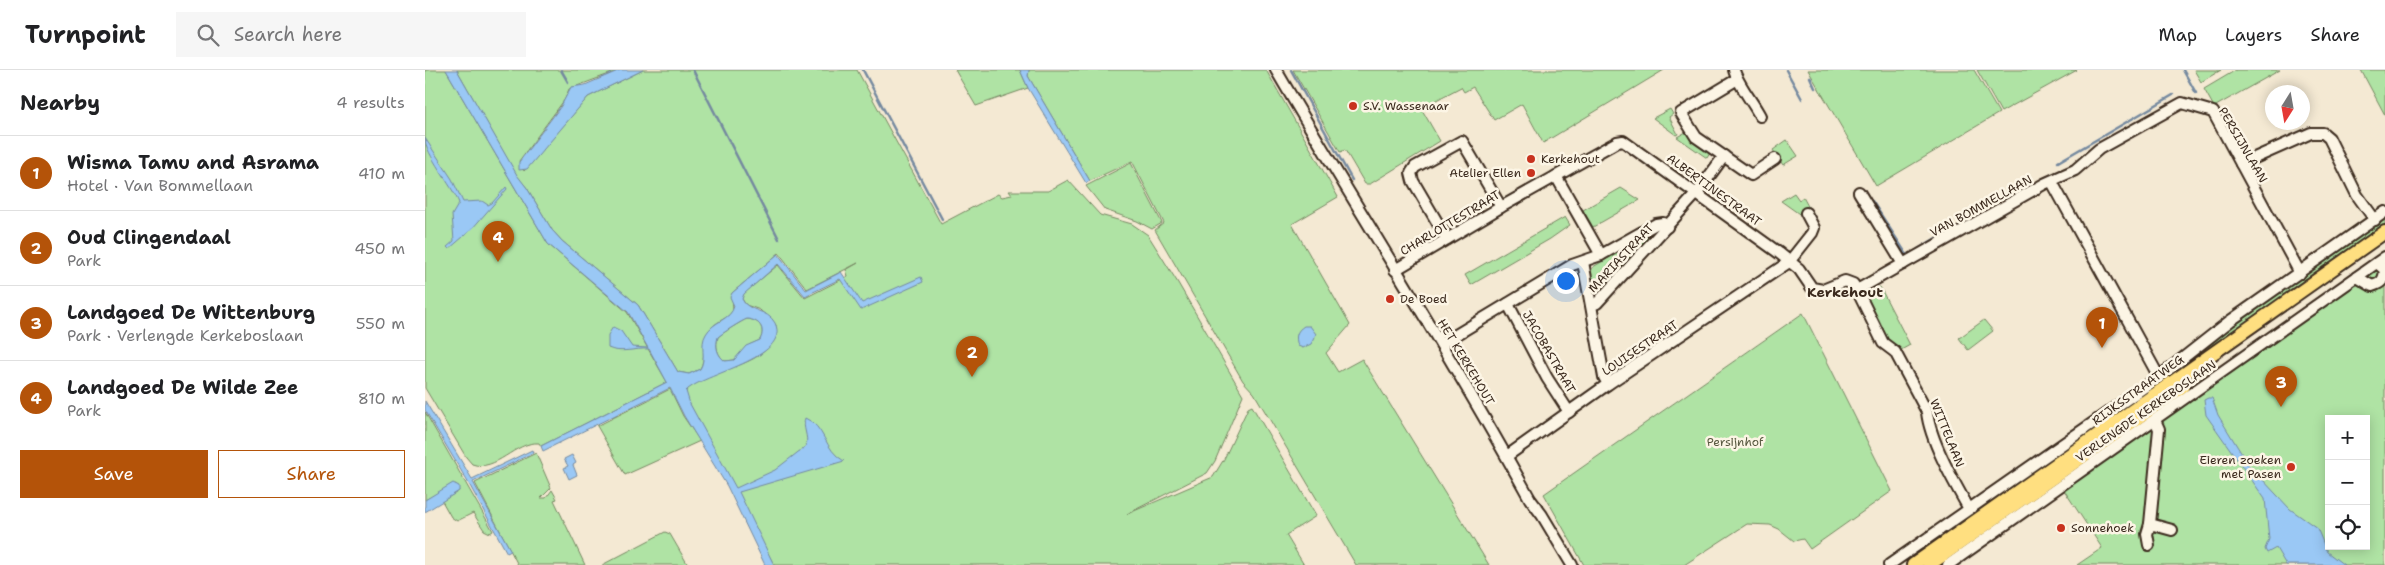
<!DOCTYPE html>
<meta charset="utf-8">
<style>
body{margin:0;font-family:"Shantell Sans",sans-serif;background:#f6f6f6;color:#202124}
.controls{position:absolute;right:15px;bottom:15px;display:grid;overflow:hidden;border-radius:0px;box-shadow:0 2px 12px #0003}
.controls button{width:45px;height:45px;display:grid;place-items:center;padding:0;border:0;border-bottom:1px solid #e0e0e0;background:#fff;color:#202124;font:25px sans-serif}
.compass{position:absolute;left:1840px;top:15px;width:45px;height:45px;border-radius:50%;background:#fff;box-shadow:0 2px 12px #0003;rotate:191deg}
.you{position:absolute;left:1140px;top:210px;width:18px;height:18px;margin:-12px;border:4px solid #fff;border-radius:50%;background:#1a73e8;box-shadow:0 0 0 8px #1a73e833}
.badge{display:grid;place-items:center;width:32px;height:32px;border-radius:50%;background:#b45309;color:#fff;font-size:16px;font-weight:700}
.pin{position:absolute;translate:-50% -41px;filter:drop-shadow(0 1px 2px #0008)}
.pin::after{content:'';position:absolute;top:26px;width:18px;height:15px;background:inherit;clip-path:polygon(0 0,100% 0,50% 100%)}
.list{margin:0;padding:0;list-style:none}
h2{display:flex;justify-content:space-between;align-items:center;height:65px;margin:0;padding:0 20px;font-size:21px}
h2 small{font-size:16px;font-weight:400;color:#757577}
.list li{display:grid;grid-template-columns:32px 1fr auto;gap:15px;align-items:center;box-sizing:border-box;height:75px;padding:0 20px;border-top:1px solid #e0e0e0}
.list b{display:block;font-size:19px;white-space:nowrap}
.list p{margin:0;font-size:16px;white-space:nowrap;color:#757577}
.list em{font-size:16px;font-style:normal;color:#757577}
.actions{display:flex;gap:10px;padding:15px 20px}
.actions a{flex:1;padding:11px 0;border:1px solid #b45309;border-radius:0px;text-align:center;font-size:18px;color:#b45309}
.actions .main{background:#b45309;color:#fff}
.icon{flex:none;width:28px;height:28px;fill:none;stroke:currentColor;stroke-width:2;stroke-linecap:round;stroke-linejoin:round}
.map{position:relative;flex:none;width:1960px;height:495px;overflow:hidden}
header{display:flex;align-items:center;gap:30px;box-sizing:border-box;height:70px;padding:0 25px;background:#fff;border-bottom:1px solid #e0e0e0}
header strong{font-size:24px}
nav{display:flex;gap:28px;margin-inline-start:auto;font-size:18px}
.search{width:350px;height:45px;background:#f6f6f6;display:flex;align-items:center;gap:12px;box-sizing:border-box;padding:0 18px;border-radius:0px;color:#757577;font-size:19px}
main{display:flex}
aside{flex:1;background:#fff}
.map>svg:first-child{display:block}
.green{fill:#afe3a4;stroke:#758661;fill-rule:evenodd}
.water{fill:#9ac8f5;stroke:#74899f;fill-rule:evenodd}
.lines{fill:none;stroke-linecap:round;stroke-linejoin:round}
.stream{stroke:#74899f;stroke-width:2.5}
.minor-casing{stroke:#3b2a1e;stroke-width:14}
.major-casing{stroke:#3b2a1e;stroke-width:16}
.minor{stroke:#fcf5e5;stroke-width:10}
.major{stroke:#ffdf80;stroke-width:12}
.poi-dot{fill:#c8321e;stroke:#fcf5e5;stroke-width:2}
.labels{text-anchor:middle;stroke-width:5;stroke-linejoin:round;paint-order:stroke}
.poi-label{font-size:12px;fill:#3b2a1e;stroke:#fcf5e5;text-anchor:start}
.street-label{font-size:12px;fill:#3b2a1e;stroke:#fcf5e5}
.park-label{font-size:12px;fill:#585840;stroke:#fcf5e5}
.neighbourhood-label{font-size:14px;font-weight:bold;fill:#3b2a1e;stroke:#fcf5e5}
</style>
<header>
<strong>Turnpoint</strong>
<div class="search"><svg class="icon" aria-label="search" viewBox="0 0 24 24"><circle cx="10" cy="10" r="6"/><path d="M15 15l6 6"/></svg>Search here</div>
<nav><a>Map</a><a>Layers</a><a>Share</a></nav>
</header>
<main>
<aside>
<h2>Nearby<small>4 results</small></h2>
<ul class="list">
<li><span class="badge">1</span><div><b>Wisma Tamu and Asrama</b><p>Hotel · Van Bommellaan</p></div><em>410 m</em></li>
<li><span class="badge">2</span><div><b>Oud Clingendaal</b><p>Park</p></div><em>450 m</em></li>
<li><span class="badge">3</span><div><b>Landgoed De Wittenburg</b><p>Park · Verlengde Kerkeboslaan</p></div><em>550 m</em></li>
<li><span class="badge">4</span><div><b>Landgoed De Wilde Zee</b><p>Park</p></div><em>810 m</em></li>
</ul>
<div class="actions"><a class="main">Save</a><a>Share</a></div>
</aside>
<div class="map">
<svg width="1960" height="495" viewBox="0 0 1960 495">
<rect width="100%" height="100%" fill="#f4e9d3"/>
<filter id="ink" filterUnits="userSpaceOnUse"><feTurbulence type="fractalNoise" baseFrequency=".02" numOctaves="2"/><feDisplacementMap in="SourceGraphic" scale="10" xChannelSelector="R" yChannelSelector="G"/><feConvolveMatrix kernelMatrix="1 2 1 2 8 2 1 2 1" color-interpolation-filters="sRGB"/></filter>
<g filter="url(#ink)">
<g class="green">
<path d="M 0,0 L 21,0 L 123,174 L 202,242 L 242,312 L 116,376 L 114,373 C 90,371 71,403 47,394 L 41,387 L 0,318 Z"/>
<path d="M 32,0 L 195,0 L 144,19 L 140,29 L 94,91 L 99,101 L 163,27 L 218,0 L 432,0 L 516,154 L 573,124 L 577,127 L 587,125 L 584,121 L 623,121 L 643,110 L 675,145 L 707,154 L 723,165 L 753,213 L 818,325 L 790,391 L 782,403 L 702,444 L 788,407 L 799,389 L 823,338 L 827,336 L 891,446 L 861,465 L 879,495 L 349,495 L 261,327 L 261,321 C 282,296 352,299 351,255 L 335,240 L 321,235 L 317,229 L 318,224 L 353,195 L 380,228 L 423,206 L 421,200 L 433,193 L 382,219 L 354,183 L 307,223 L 308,241 C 302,249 292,251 286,258 C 275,272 282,287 275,299 L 264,304 L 253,302 L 213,235 L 137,171 L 127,160 L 102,118 L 92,106 Z"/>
<path d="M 530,0 L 595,0 L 603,18 L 551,36 Z"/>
<path d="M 604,0 L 841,0 L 913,127 L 867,154 L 925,255 L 901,283 L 913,302 L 937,289 L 1064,495 L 931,495 L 829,323 L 818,311 L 730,160 L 739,153 L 707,91 L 665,111 L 603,6 Z"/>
<path d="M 868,0 L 1239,0 L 1118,73 L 1097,34 L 1069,50 L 1048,17 L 1039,22 L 1036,17 L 996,38 L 1015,71 L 945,114 L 940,114 L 920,80 L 915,82 Z"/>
<path d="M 1383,0 L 1549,0 L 1574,43 L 1451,116 Z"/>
<path d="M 1552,0 L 1652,0 L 1576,42 Z"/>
<path d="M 1769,0 L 1796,0 L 1776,12 Z"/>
<path d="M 1811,0 L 1855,0 L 1789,37 L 1779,19 Z"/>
<path d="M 1936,0 L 1960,0 L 1960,45 Z"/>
<path d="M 1245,39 L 1248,44 L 1244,47 L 1253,64 L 1251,65 L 1228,48 Z"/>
<path d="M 1261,62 L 1265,69 L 1285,83 L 1282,88 L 1252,67 Z"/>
<path d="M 1362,70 L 1373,86 L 1358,95 L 1348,80 Z"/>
<path d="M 706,93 L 737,153 L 727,159 L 712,151 L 680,140 L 661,116 Z"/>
<path d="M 1196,118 L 1215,130 L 1168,157 L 1158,140 Z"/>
<path d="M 1369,123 L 1374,130 L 1378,127 L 1385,140 L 1377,146 L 1356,131 Z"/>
<path d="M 1140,147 L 1145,155 L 1125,169 L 1046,215 L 1040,205 Z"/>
<path d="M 1960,147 L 1960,156 L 1741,312 L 1739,310 L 1814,250 Z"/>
<path d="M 1227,162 L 1230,168 L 1175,223 L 1171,222 L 1166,201 L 1168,197 Z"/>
<path d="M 1960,190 L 1960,495 L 1652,495 L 1677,478 L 1639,420 L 1768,325 ZM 1904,349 L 1941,349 L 1941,476 L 1904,476 Z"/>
<path d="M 1455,217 L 1485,275 L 1476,280 L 1465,273 L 1439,225 Z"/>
<path d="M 1378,243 L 1467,421 L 1385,479 L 1378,469 L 1369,471 L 1354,459 L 1345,455 L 1322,454 L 1259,495 L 1159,495 L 1119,424 Z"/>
<path d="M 322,249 C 334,250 341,258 335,270 L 324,275 L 309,290 L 300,291 C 292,285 290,276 293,267 C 296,264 318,250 322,249 Z"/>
<path d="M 1559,250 L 1568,261 L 1543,280 L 1534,268 Z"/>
<path d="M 245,319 L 258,346 L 275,371 L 200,405 L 172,356 Z"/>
<path d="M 0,342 L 68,461 L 65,463 L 59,460 L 48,443 L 32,451 L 26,447 L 17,431 L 34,421 L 31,414 L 0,430 Z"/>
<path d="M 111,383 L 126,418 L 116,428 L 121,428 L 127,420 L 132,429 L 129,430 L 160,495 L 93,495 L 50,413 Z"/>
<path d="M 240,462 L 245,464 L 263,495 L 177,495 Z"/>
</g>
<g class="water">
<path d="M 21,0 L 32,0 L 92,105 L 102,118 L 127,160 L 137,171 L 213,235 L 253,302 L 264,304 L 275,299 C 282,288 274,275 281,264 C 288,251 306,250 309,236 L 305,227 L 307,223 L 353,184 L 381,220 L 416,202 L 437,233 L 496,207 L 498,212 L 436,240 L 415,209 L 380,226 L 353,194 L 319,224 L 317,229 C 322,242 343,239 350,253 C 367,288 276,304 261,321 L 265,334 L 311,418 L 350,400 L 381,376 C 384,366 377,358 380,348 C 400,356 399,380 419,391 L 314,422 L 349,495 L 340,495 L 302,416 L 259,346 L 245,318 L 118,381 L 116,376 L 242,312 L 224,279 C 210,278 196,284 183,278 L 183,265 L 188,257 L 196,261 L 207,277 L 223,278 L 203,242 L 123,174 ZM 322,249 C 334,250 341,258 335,270 L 321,276 L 309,290 L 300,291 C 292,285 290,276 293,267 C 296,264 318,250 322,249 Z"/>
<path d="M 195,0 L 218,0 L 163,27 L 102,99 L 94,100 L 94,92 L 136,36 L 146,17 L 160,15 Z"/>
<path d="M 595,0 L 604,0 L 603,6 L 665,111 L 661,113 L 603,18 Z"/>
<path d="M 0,68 L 27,109 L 38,132 L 57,131 L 63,135 L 67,133 L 81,117 L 82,119 L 46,160 L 24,179 L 22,177 L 29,171 L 27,145 L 34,133 C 27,115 0,84 0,68 Z"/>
<path d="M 879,256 L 885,256 L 891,264 L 886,274 L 878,278 L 873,276 C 870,267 871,261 879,256 Z"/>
<path d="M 1783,328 L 1787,328 L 1793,345 L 1823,394 L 1865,439 L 1892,458 L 1902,482 L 1919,495 L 1861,495 L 1851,478 L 1842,483 L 1840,479 L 1844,469 L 1840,429 L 1781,345 L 1779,330 Z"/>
<path d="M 0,331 L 47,409 L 107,380 L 108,383 L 48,412 L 86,481 L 82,483 L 44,414 L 0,340 Z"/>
<path d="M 147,385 L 151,393 L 148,395 L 152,405 L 144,409 L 139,398 L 143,396 L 139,389 Z"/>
<path d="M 28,413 L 34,416 L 34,421 L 0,442 L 0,430 Z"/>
</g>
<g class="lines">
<g class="stream">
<path d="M 136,0 L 143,12"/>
<path d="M 268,0 L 354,169"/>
<path d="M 438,0 L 517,149"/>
<path d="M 866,0 L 927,110"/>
<path d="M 1361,0 L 1377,29"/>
<path d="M 1758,0 L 1771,23"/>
<path d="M 1385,7 L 1390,18"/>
<path d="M 1633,92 L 1748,25"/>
<path d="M 1447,131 L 1482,185"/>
<path d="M 1557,143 L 1577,132"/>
<path d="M 1524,161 L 1544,150"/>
<path d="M 1493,179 L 1511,168"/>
</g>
<g class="minor-casing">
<g id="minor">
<path d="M 851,0 C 935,144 1025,283 1105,429 L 1117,445 L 1147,495"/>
<path d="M 1309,0 C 1312,13 1328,32 1335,46"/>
<path d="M 1311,10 L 1256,43 L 1271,67 L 1326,105 L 1350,89"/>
<path d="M 1816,94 L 1886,63 L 1898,63 L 1904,68 L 1932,125 L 1950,150"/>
<path d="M 1131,106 L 1176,185"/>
<path d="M 1627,112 L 1734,307"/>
<path d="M 1434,122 L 1478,194"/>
<path d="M 1022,169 L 988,111 L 986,103 L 990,97 L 1037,71 L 1076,137"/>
<path d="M 1158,192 L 1179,307 L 1183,314"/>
<path d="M 970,200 L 1076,137 L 1192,72 L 1198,71 L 1354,183 L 1374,199 L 1387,218 L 1398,220 L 1420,211 L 1428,214 L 1432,220 L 1619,114 L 1650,100 L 1674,79 L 1757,33 L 1788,42 L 1875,203"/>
<path d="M 1932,207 L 1947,216 C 1957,213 1959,210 1960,200 L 1952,193"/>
<path d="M 1432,220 L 1458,273 L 1470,282 L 1502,342 C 1505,371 1530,414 1544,439"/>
<path d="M 1083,234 L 1122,308 L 1144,342"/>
<path d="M 1167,235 L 1172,233 L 1272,123 L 1299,86"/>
<path d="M 1016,274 L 1147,195 L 1176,185 L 1231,154 L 1238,153 L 1242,157"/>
<path d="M 1730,350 L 1734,359 L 1725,454 L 1747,460"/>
<path d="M 1082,386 L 1183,314 L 1364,192 L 1387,163 L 1389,158 L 1381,143"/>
<path d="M 1724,475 L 1722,464 L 1725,454"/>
<path d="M 1464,495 L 1734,307 L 1805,251 L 1960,142"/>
<path d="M 1523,495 L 1960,187"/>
</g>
</g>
<g class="major-casing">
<g id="major">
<path d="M 1488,495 L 1960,162"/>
<path d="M 1504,495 L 1758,316"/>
</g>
</g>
<use href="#minor" class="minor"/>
<use href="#major" class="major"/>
</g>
</g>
<g class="poi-dot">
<circle cx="928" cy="36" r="5"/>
<circle cx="1106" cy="89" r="5"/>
<circle cx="1106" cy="103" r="5"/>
<circle cx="965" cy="229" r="5"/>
<circle cx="1866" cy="397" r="5"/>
<circle cx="1636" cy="458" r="5"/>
</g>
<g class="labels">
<g class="poi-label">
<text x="938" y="40">S.V. Wassenaar</text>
<text x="1116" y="93">Kerkehout</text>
<text x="1096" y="107" text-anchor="end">Atelier Ellen</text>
<text x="975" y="233">De Boed</text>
<text x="1856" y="394" text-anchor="end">Eieren zoeken<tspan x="1856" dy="14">met Pasen</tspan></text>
<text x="1646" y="462">Sonnehoek</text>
</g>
<g class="street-label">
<text transform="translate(1818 75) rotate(60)" y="4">PERSIJNLAAN</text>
<text transform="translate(1289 120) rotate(36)" y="4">ALBERTINESTRAAT</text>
<text transform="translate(1556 136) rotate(-29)" y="4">VAN BOMMELLAAN</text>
<text transform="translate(1025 153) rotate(-31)" y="4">CHARLOTTESTRAAT</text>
<text transform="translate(1196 188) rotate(-47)" y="4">MARIASTRAAT</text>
<text transform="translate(1215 278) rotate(-34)" y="4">LOUISESTRAAT</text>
<text transform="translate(1124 282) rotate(60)" y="4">JACOBASTRAAT</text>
<text transform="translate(1041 292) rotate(59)" y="4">HET KERKEHOUT</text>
<text transform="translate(1713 320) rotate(-36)" y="4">RIJKSSTRAATWEG</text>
<text transform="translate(1721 341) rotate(-35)" y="4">VERLENGDE KERKEBOSLAAN</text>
<text transform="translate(1522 363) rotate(68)" y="4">WITTELAAN</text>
</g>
<g class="park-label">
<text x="1310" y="376">Persijnhof</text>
</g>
<g class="neighbourhood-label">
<text x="1420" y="227">Kerkehout</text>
</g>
</g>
</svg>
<div class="controls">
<button>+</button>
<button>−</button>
<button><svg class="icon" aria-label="locate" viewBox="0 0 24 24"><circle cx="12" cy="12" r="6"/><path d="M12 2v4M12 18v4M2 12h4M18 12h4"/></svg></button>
</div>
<svg class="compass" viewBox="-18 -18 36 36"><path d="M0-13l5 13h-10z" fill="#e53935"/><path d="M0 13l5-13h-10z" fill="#757577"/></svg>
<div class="you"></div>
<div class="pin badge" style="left:1677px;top:278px">1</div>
<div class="pin badge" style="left:547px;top:307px">2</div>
<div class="pin badge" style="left:1856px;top:337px">3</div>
<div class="pin badge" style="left:73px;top:192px">4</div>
</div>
</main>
